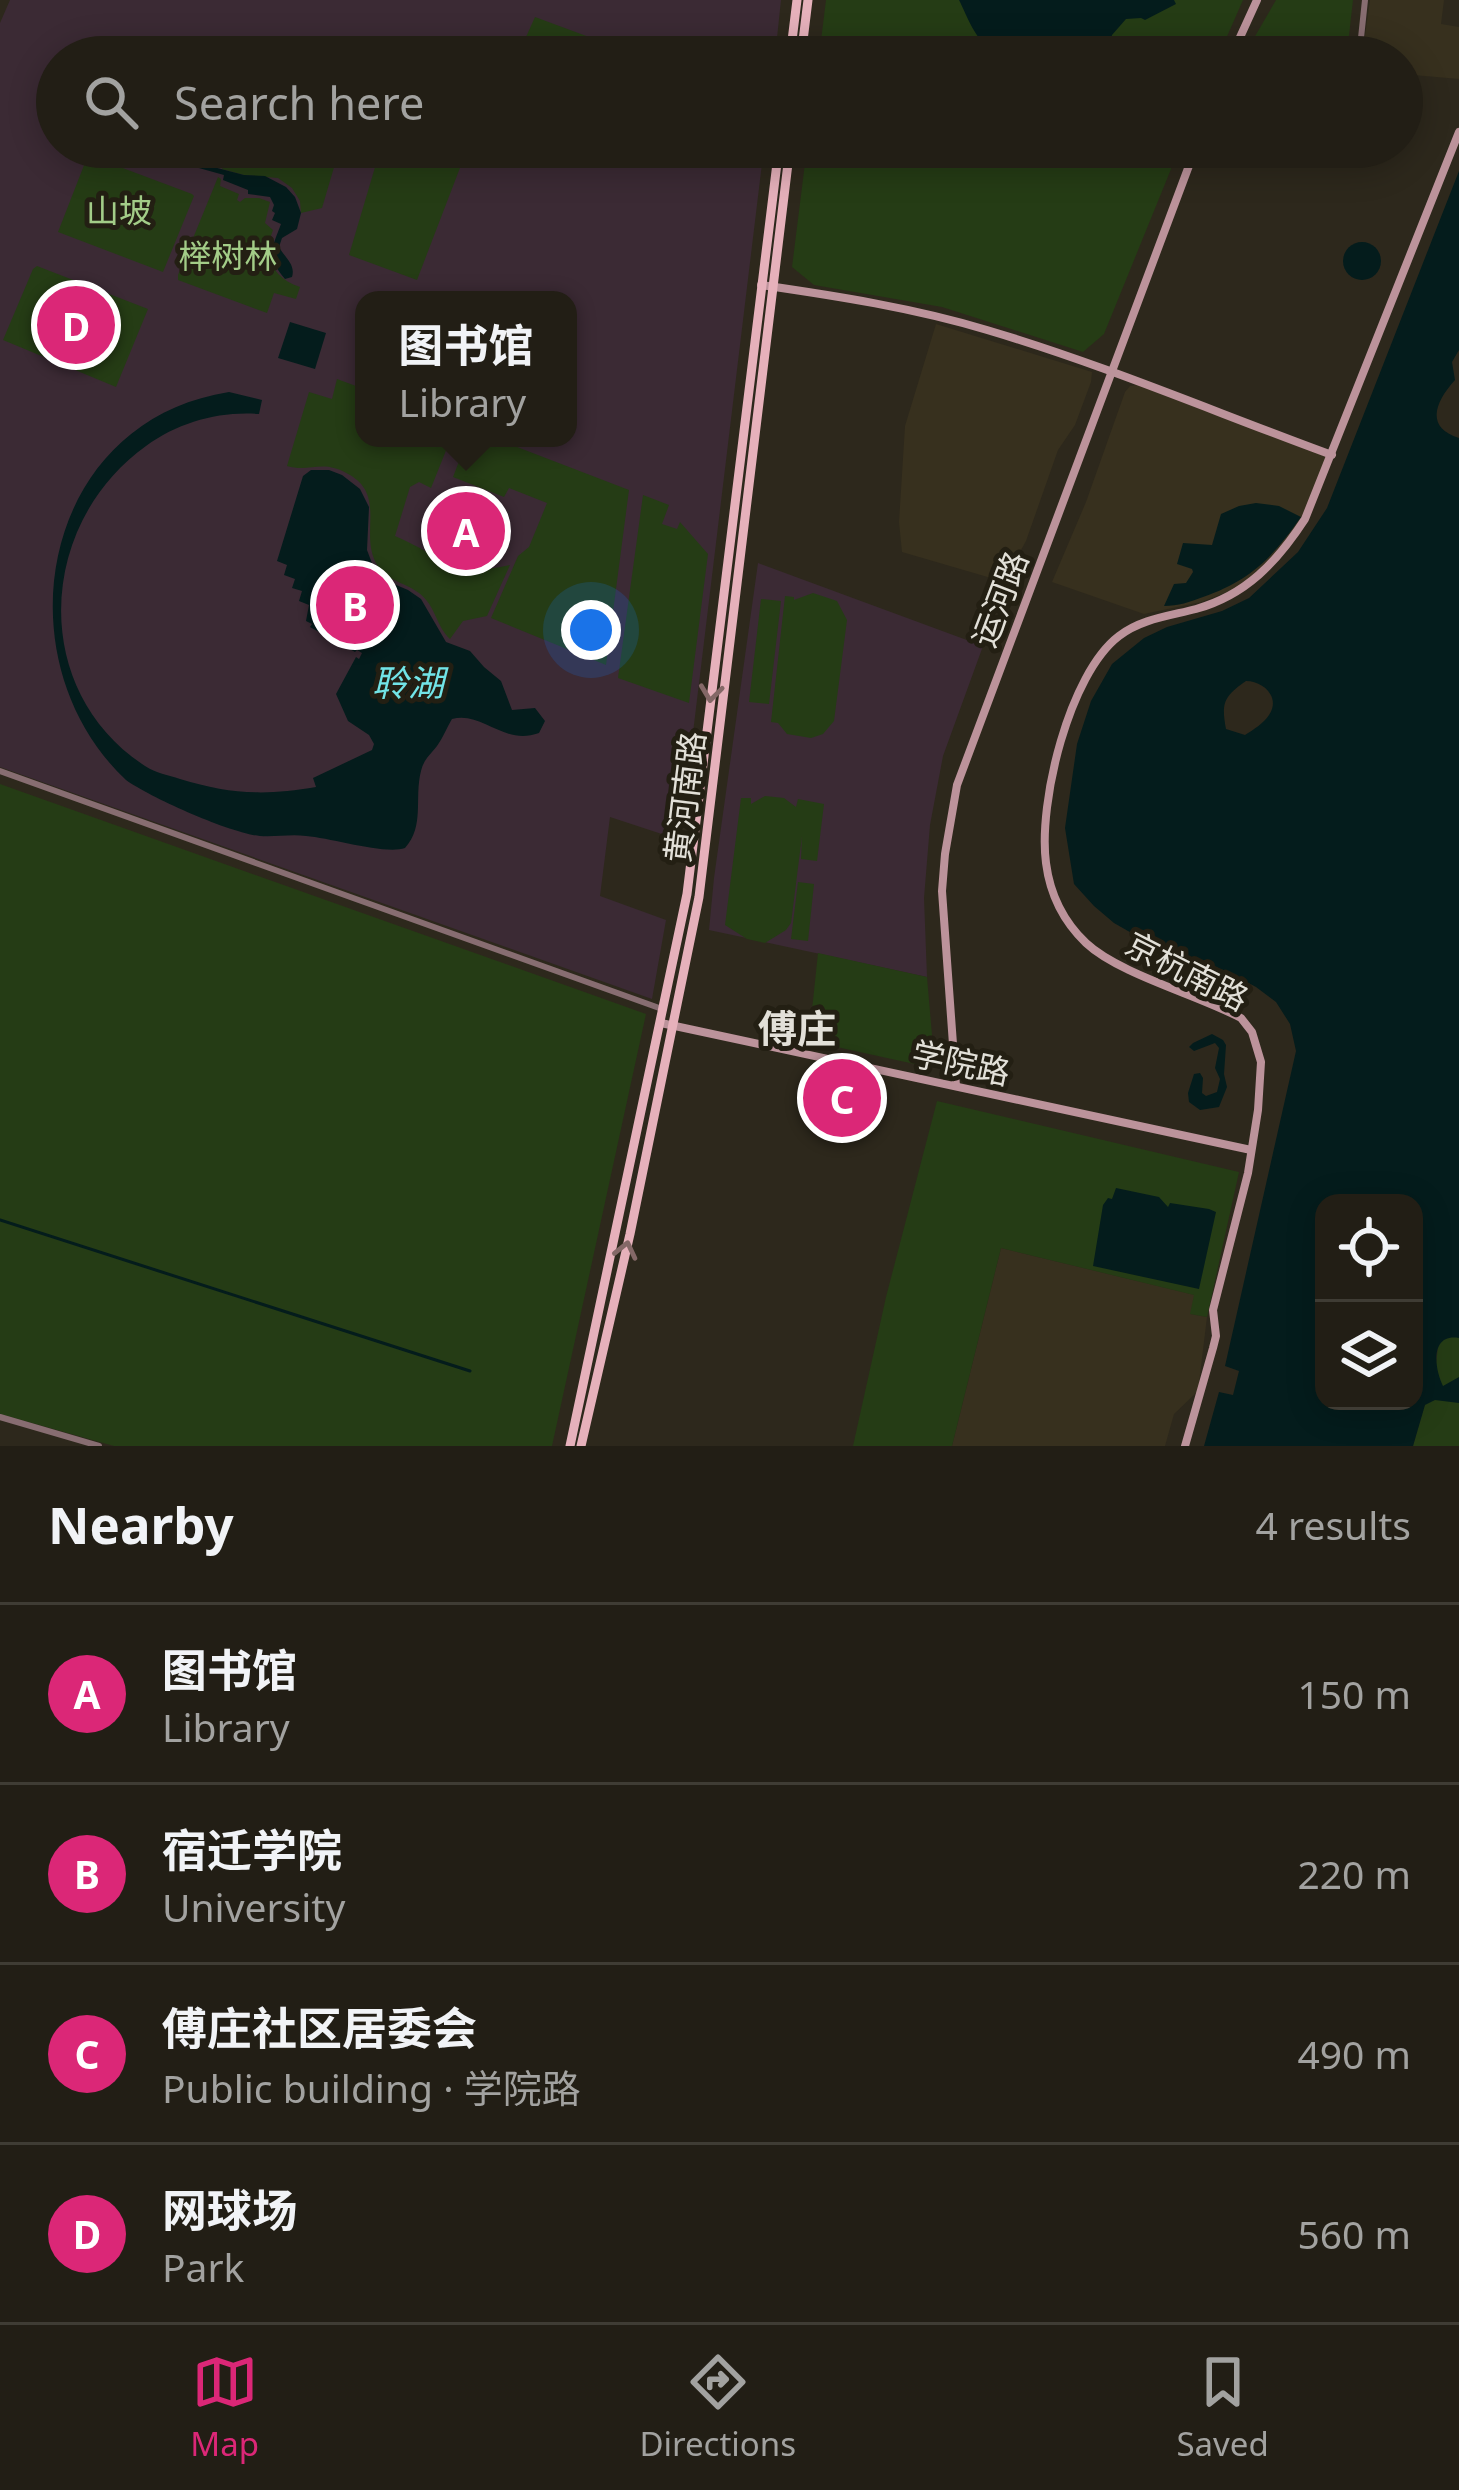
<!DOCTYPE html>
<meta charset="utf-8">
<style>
body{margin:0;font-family:"Noto Sans","Noto Sans SC",sans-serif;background:#2e2b22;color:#f1f3f6}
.controls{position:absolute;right:36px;bottom:36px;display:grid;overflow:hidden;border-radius:24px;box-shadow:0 6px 30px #0003}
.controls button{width:108px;height:108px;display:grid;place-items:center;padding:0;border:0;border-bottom:3px solid #3f3c34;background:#221e15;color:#f1f3f6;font:60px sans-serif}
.you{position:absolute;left:591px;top:630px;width:42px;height:42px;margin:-30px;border:9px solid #fff;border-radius:50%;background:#1a73e8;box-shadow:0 0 0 18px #1a73e833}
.badge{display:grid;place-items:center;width:78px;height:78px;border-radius:50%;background:#db2777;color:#fff;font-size:39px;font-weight:700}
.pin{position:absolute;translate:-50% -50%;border:6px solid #fff;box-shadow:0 3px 12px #0006}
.popup{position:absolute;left:355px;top:291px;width:222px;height:156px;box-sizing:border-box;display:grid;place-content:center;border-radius:24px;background:#221e15;filter:drop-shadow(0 3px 9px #0005);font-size:39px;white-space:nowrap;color:#a2a2a0}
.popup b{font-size:45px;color:#f1f3f6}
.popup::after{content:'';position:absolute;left:50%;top:100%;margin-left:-24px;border:24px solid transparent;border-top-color:#221e15}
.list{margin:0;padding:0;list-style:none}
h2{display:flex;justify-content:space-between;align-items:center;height:156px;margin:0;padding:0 48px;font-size:51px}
h2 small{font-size:39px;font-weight:400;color:#a2a2a0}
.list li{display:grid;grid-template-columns:78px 1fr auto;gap:36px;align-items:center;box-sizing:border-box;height:180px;padding:0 48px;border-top:3px solid #3f3c34}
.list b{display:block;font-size:45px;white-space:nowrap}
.list p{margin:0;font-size:39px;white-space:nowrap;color:#a2a2a0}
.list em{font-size:39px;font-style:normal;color:#a2a2a0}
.icon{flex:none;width:66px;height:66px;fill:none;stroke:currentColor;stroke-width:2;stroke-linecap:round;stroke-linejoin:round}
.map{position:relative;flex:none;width:1459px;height:1446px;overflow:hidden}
.search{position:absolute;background:#221e15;box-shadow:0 6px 30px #0003;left:36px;right:36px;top:36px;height:132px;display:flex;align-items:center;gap:30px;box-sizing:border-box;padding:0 42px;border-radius:66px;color:#a2a2a0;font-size:45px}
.sheet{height:876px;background:#221e15}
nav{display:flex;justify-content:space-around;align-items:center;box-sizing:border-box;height:168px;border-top:3px solid #3f3c34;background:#221e15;font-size:33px;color:#a2a2a0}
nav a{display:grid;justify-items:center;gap:6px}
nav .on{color:#db2777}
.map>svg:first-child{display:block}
.built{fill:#37301e}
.education{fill:#3b2a34;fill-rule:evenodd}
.green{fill:#253c15}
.water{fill:#041c1c;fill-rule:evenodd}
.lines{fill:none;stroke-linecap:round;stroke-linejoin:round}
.stream{stroke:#041c1c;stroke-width:3}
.street{stroke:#876d71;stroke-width:6}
.secondary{stroke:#bc939b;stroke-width:8}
.primary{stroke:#e6b1bb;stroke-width:9}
.oneway{stroke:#846867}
.labels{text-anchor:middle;stroke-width:10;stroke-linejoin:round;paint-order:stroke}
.park-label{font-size:33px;fill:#a3cd88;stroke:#231f13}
.street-label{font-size:33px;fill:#e2e0d8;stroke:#231f13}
.water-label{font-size:36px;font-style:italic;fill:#71e4e7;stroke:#231f13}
.quarter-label{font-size:39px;font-weight:bold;fill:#e2e0d8;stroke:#231f13}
</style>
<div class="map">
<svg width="1459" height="1446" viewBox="0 0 1459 1446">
<rect width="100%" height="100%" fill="#2d281c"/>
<g class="built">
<path d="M 1370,0 L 1444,0 L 1441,24 L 1459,27 L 1459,79 L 1402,74 L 1402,57 L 1362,57 Z"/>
<path d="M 936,324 L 1092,372 L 1091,382 L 1075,425 L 1058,450 L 1026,541 L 1016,559 L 991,578 L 902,552 L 899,522 L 905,426 Z"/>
<path d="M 1137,385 L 1328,457 L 1308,506 L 1293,532 L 1266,564 L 1240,587 L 1201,602 L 1144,614 L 1052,582 L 1086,502 L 1125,392 L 1130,386 Z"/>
<path d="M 1001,1248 L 1195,1295 L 1191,1314 L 1207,1317 L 1198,1391 L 1174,1414 L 1165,1446 L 952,1446 Z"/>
</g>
<g class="education">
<path d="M 10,0 L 781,0 L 775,57 L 57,57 L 57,147 L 764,147 L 680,840 L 610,817 L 600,896 L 666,920 L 652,999 L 0,767 L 0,23 ZM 364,300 L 568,300 L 568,438 L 364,438 Z"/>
<path d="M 758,563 L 983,646 L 943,756 L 930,825 L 924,898 L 927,977 L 709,930 L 714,878 Z"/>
</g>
<g class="green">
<path d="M 826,0 L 1243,0 L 1218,57 L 819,57 Z"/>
<path d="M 1276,0 L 1353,0 L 1347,53 L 1354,54 L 1354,57 L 1314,57 L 1254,38 Z"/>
<path d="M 535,17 L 643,57 L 517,57 Z"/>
<path d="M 231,147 L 340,147 L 322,208 L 301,213 L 300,201 L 292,188 L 278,178 L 244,175 L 222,169 Z"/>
<path d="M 381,147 L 468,147 L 417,280 L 349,255 Z"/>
<path d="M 807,147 L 1180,147 L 1104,334 L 1083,352 L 942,307 L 814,285 L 792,267 Z"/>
<path d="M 88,155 L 192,194 L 194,196 L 163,272 L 58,232 Z"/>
<path d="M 218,177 L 221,179 L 220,186 L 239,194 L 237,200 L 240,202 L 245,198 L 259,198 L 270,202 L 265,223 L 273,230 C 262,257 273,278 300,287 L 296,299 L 274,293 L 267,313 L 178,280 L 178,275 Z"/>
<path d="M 37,266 L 148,309 L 116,387 L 3,340 L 33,269 Z"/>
<path d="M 337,379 L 364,389 L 364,438 L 451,438 L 431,488 L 419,482 L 410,487 L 395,536 C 442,556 454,578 510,565 L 487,616 L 463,621 L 450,639 C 436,626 436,606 419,593 C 403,581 384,581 375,561 C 361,531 385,496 350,475 C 322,458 311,473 287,466 L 309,392 L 332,399 Z"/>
<path d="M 468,438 L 494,438 L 629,490 L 606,665 L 491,618 L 518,556 L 529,547 L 547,503 L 509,488 L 504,497 L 453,477 Z"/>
<path d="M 643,495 L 669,505 L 662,524 L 677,529 L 680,522 L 708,554 L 689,703 L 618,678 Z"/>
<path d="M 813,593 L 837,601 L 847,620 L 834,721 L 823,734 L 811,738 L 787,734 L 778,723 L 771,722 L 785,596 L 794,597 L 794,600 Z"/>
<path d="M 761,599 L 781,601 L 769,704 L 749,702 Z"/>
<path d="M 0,784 L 646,1014 L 552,1446 L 114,1446 L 0,1414 Z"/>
<path d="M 765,796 L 784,798 L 796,807 L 798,799 L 824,804 L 817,861 L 801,859 L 802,836 L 791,923 L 786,930 L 765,943 L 747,939 L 725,925 L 741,798 L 751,798 L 751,804 Z"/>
<path d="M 798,882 L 814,884 L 808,941 L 791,939 Z"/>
<path d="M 818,953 L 927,977 L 934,1058 L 931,1063 L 919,1065 L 823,1044 L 812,1035 L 810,1029 Z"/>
<path d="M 937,1101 L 1239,1172 L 1207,1317 L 1190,1314 L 1194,1295 L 1001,1248 L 952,1446 L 853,1446 L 886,1297 Z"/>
<path d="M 1459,1313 L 1459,1446 L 1413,1446 L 1436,1364 L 1438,1347 L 1442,1340 L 1452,1336 Z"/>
</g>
<g class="water">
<path d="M 959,0 L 1174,0 L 1176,4 L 1145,20 L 1141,18 L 1126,19 L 1112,35 L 1108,52 L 1098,57 C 1069,57 1014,64 991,50 C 975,39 967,16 959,0 Z"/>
<path d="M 171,147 L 184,147 L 190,159 L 202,164 L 244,175 L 265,176 L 286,187 L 295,197 L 301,213 L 297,229 L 282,238 L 279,247 C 284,257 296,264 292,277 L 285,279 C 265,256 273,246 281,224 L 272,220 L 275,213 L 272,211 L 274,205 L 270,197 L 248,194 L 248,190 L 223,180 L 224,175 L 188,165 Z"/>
<path d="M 1459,171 L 1459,350 L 1452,362 L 1455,380 C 1436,401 1424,427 1459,438 L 1459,1338 C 1430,1333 1434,1368 1443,1386 L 1459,1377 L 1459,1403 L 1435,1400 L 1425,1405 L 1413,1446 L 1204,1446 L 1219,1392 L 1233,1395 L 1239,1371 L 1225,1366 L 1296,1051 L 1290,1024 L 1276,1002 L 1256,987 L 1226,971 L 1135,935 L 1114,923 L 1094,906 L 1074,884 L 1065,828 L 1077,744 L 1091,701 L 1112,664 L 1144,638 L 1167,627 L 1222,611 L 1249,598 L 1298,552 L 1327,508 ZM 1246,681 C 1263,681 1281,697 1269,715 C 1264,723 1253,730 1245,735 L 1226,729 C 1221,703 1224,696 1246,681 ZM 1324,1203 L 1414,1203 L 1414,1401 L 1324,1401 Z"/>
<circle cx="1362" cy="261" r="19"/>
<path d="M 290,322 L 326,333 L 315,369 L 278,358 Z"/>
<path d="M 229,392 L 262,400 L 259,414 C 219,411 179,422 146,446 C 37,524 29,690 145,766 C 156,773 168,775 180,779 C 229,794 265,796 316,787 L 313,778 L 372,750 L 374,744 L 369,735 L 348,721 L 336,694 L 356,657 L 359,659 L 362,653 L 357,650 L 355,652 L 310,627 L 312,624 L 306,621 L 309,605 L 299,601 L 302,591 L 292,588 L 295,579 L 284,575 L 287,565 L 277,561 L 303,476 L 311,470 L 329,470 L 342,475 L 360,489 L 369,507 L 367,550 L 373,566 L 389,582 L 408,590 L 421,599 L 446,642 L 470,651 L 484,667 L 501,681 L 512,710 L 535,708 L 545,721 L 539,733 C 503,746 483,711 452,719 C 447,727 443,738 437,746 C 430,755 424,759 421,771 C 414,798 425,826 405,848 C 385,855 332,838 306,836 C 291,834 276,837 260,836 C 230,833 151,798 126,780 C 0,662 38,422 229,392 Z"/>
<path d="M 1256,503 L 1279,506 L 1301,517 C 1272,558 1251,580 1203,597 C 1190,602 1178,606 1164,606 L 1174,584 L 1186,583 L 1193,572 L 1192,569 L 1177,564 L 1183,543 L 1212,545 L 1221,514 L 1239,506 Z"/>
<path d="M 1212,1034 L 1223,1040 L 1226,1045 L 1224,1074 L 1227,1087 L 1219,1107 L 1200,1110 L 1189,1102 L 1188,1093 L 1194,1074 L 1200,1073 L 1203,1078 L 1202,1093 L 1206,1096 L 1217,1092 L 1220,1079 L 1215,1068 L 1219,1048 L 1215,1043 L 1194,1051 L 1189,1047 L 1193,1043 Z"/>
<path d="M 1116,1188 L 1159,1197 L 1168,1207 L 1170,1203 L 1209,1209 L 1216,1212 L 1199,1289 L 1093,1266 L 1103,1205 L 1108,1198 L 1112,1199 Z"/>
</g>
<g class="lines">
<path class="stream" d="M 0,1220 L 470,1371"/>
<g class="street">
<path d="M 1359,57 L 1365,0"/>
<path d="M 0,771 L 662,1009"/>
<path d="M 0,1417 L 99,1446"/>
</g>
<g class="secondary">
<path d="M 1231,57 L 1257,0"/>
<path d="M 761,285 C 837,296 914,308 987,330 C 1105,365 1217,413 1332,455"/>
<path d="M 661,1023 L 1251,1150"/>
<path d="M 956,1086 L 942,891 L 945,854 L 957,785 L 1196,147"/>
<path d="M 1185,1446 L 1213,1348 L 1216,1336 L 1213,1310 L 1248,1173 L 1258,1110 L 1261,1062 L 1252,1032 L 1241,1018 C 1198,995 1119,974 1086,943 C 1064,922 1050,894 1046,863 C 1038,803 1069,674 1119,636 C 1141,619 1169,616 1196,609 C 1246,595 1277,562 1305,519 L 1459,132"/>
</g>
<g class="primary">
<path d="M 790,57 L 797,0"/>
<path d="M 801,57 L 808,0"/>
<path d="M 570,1446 L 687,894 L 779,147"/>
<path d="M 581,1446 L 630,1234 L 699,897 L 790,147"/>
</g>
</g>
<defs><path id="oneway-chevron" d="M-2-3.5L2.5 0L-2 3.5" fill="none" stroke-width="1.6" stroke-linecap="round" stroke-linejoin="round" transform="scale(3)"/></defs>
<g class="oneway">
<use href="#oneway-chevron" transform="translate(711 693) rotate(97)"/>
<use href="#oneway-chevron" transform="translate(626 1250) rotate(-77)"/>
</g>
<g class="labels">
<g class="park-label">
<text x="119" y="223">山坡</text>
<text x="228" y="268">榉树林</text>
</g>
<g class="street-label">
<text transform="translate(1000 599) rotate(-69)" y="12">运河路</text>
<text transform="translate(685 797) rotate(-83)" y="12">黄河南路</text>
<text transform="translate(1187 971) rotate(27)" y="12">京杭南路</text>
<text transform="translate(961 1063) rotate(12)" y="12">学院路</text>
</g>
<g class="water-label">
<text x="408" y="696">聆湖</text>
</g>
<g class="quarter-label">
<text x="797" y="1043">傅庄</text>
</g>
</g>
</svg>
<div class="controls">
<button><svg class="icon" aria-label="locate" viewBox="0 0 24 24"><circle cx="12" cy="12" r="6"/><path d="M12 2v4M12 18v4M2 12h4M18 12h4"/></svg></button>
<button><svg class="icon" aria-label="layers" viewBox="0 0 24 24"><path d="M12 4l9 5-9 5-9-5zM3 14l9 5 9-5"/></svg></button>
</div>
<div class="you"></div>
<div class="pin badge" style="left:466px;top:531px">A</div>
<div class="popup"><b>图书馆</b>Library</div>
<div class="pin badge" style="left:355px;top:605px">B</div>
<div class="pin badge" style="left:842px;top:1098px">C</div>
<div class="pin badge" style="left:76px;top:325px">D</div>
<div class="search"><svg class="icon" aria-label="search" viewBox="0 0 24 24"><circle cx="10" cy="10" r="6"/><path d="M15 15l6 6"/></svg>Search here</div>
</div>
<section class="sheet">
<h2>Nearby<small>4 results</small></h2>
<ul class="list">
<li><span class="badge">A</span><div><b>图书馆</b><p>Library</p></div><em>150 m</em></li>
<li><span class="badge">B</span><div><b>宿迁学院</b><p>University</p></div><em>220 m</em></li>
<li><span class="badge">C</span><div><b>傅庄社区居委会</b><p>Public building · 学院路</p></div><em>490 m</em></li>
<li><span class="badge">D</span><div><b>网球场</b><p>Park</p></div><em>560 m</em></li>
</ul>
</section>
<nav>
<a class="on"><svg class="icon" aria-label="map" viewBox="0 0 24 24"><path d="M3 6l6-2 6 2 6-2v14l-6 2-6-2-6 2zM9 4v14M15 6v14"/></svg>Map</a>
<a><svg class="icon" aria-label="directions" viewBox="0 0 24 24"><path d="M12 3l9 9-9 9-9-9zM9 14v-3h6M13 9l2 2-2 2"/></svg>Directions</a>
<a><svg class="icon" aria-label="saved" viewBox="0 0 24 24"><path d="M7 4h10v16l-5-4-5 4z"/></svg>Saved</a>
</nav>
